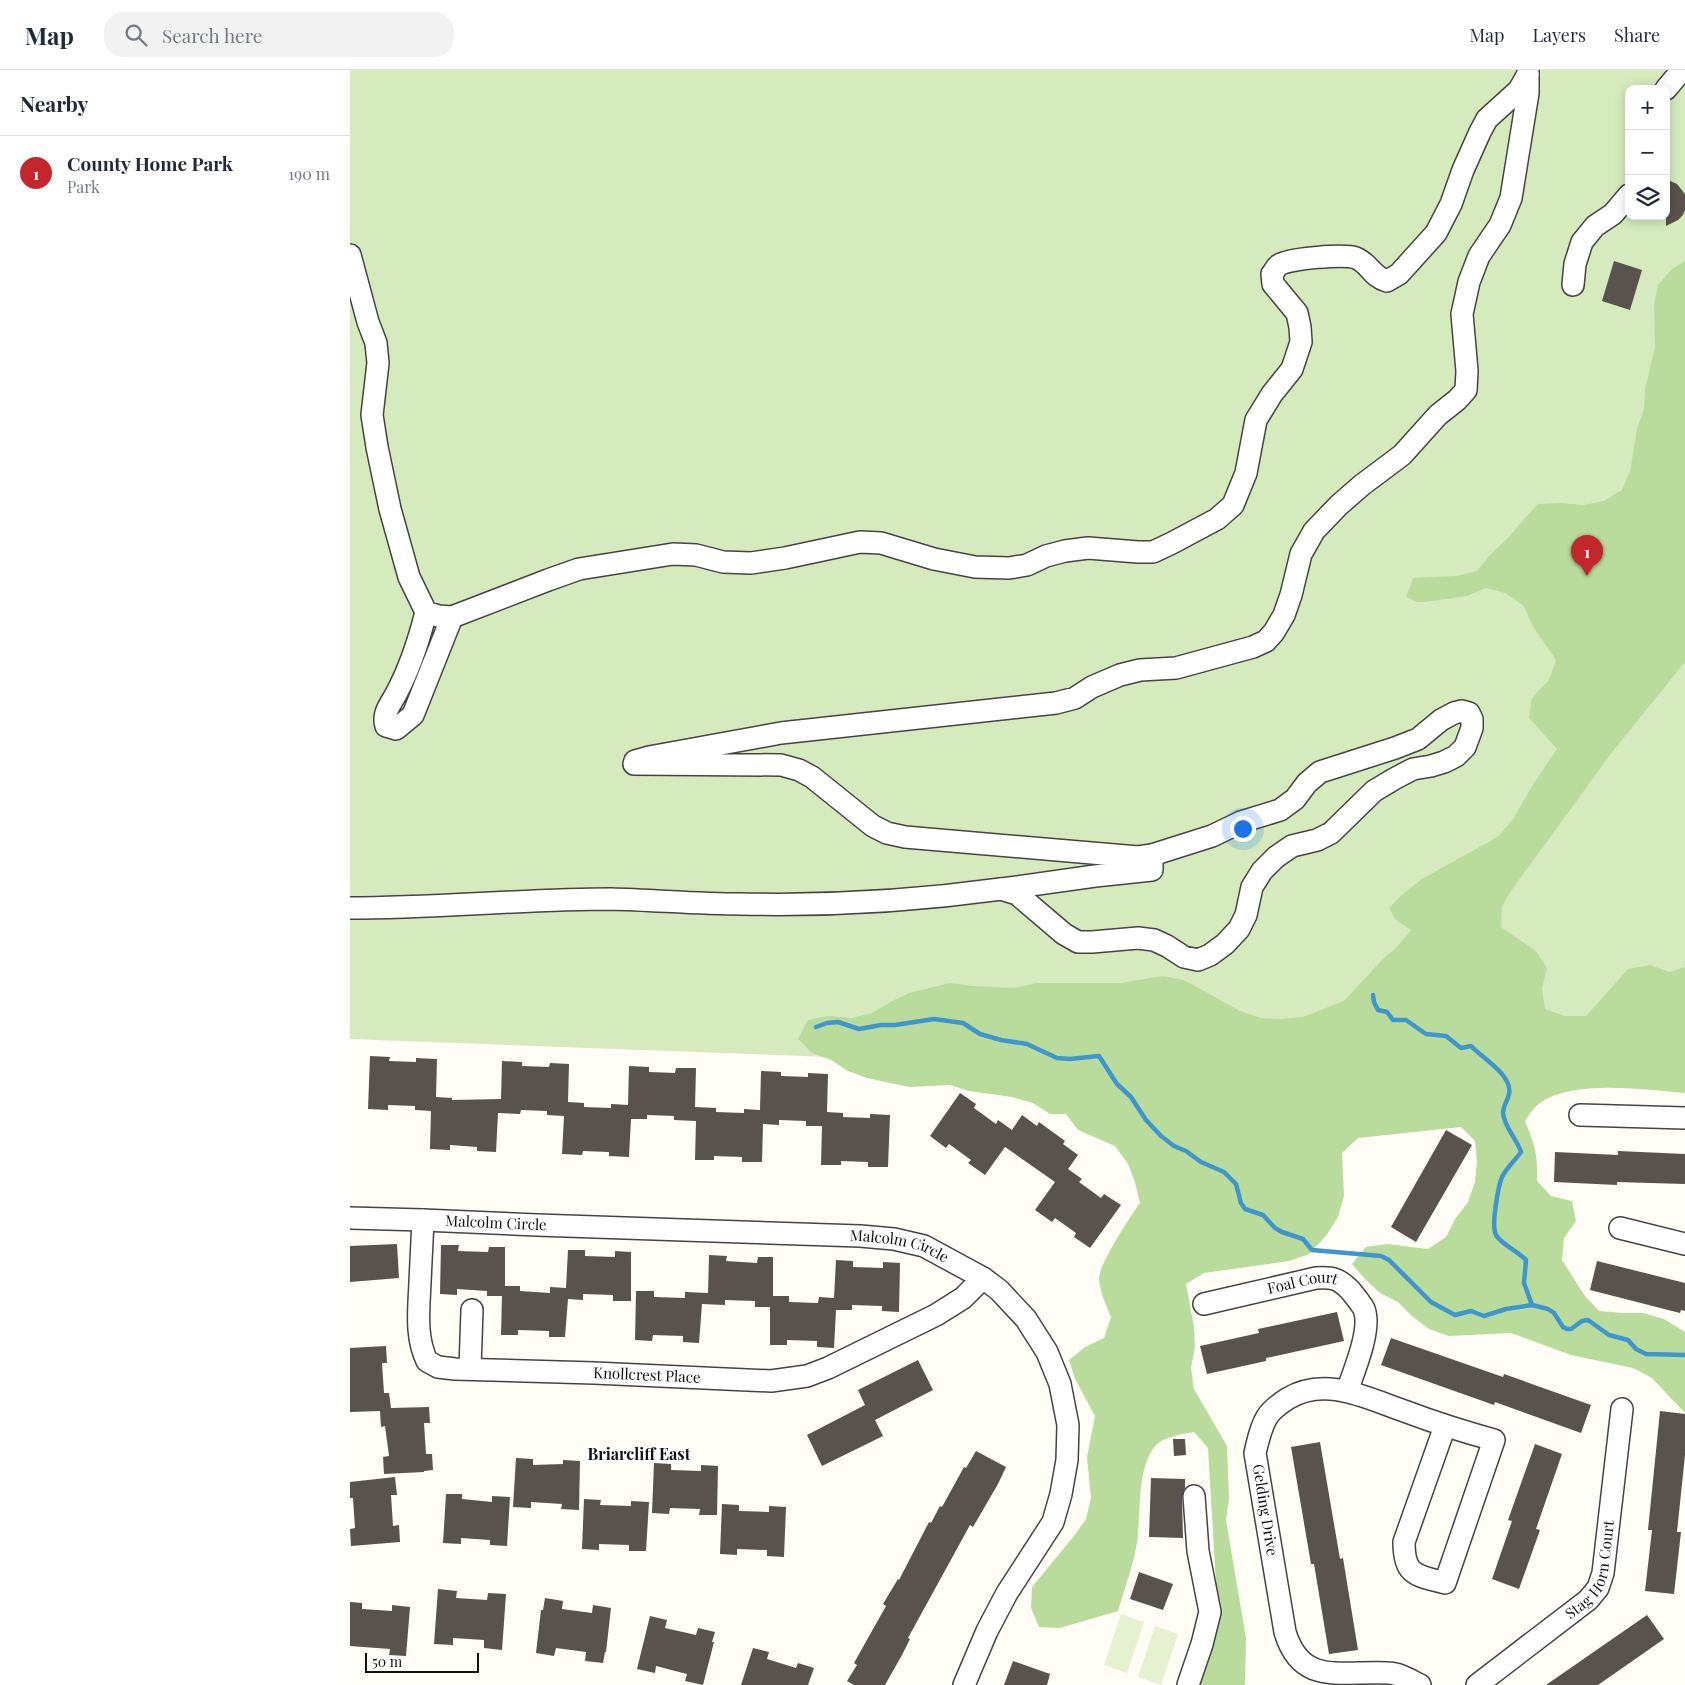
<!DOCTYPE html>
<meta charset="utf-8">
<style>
body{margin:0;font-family:"Playfair Display",serif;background:#f2f2f3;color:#1f2937}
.controls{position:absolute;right:15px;top:15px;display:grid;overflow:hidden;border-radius:10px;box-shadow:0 2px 12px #0003}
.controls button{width:45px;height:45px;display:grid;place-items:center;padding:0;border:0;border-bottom:1px solid #e0e1e3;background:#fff;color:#1f2937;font:25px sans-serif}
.scale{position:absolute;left:15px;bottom:12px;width:114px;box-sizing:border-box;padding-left:5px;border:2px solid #111;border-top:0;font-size:14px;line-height:18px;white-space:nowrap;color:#111;-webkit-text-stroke:4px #fff;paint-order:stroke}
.you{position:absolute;left:892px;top:758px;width:18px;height:18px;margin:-12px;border:4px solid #fff;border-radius:50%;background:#1a73e8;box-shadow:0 0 0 8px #1a73e833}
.badge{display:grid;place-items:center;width:32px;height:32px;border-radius:50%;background:#c4262e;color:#fff;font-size:16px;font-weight:700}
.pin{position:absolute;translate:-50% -41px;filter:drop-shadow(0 1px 2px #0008)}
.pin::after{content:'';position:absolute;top:26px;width:18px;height:15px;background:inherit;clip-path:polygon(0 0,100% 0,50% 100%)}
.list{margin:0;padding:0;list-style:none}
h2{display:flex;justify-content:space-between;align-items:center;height:65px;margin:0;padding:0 20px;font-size:21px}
h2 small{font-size:16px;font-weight:400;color:#747a83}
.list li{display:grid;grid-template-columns:32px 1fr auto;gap:15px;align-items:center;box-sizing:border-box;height:75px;padding:0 20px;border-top:1px solid #e0e1e3}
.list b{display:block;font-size:19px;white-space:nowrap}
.list p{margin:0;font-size:16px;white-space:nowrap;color:#747a83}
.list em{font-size:16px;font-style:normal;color:#747a83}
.icon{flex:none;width:28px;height:28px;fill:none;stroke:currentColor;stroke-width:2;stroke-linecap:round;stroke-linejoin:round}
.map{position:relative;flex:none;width:1335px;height:1615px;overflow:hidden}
header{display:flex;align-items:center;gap:30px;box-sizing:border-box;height:70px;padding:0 25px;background:#fff;border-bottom:1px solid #e0e1e3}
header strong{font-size:24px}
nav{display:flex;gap:28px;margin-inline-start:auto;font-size:18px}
.search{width:350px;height:45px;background:#f2f2f3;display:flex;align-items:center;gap:12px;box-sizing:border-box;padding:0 18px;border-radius:20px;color:#747a83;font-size:19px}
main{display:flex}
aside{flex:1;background:#fff}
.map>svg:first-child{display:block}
.green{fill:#d5ebbd;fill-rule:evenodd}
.forest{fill:#b9dc9c}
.pitch{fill:#e6f2cf}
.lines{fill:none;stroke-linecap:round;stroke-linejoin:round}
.stream{stroke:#3f96cf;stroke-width:4.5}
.building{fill:#5a524d}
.minor-casing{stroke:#444;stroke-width:24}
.minor{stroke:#fff;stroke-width:21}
.labels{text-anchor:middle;stroke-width:5;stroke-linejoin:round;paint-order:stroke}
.street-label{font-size:15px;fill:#111;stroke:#fff}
.neighbourhood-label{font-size:16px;font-weight:bold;fill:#111;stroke:#fff}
</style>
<header>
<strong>Map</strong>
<div class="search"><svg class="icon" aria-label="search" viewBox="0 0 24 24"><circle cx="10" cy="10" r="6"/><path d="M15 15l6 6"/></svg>Search here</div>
<nav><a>Map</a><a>Layers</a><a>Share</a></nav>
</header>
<main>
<aside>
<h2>Nearby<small></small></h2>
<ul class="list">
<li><span class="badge">1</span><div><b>County Home Park</b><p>Park</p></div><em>190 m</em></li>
</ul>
</aside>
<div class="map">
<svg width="1335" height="1615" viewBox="0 0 1335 1615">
<rect width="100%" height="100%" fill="#fffdf5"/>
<path class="green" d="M 0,0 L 1335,0 L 1335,1019 L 0,969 ZM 1279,19 L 1316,19 L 1316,146 L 1279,146 Z"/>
<path class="forest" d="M 1335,191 L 1335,592 L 1263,681 L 1163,818 L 1152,836 L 1151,857 L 1186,881 L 1197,898 L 1192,918 L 1195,939 L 1215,946 L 1236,946 L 1278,899 L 1300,895 L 1320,902 L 1335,897 L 1335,1023 C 1294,1020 1224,1009 1190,1033 C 1184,1037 1179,1045 1175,1051 C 1185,1075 1188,1085 1187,1111 L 1201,1126 L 1222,1131 L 1226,1151 L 1214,1168 L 1212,1190 L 1235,1226 L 1249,1241 L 1273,1243 L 1293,1243 L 1314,1249 L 1335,1262 L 1335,1343 L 1302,1308 L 1283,1298 L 1221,1285 L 1161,1263 L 1099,1266 L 1079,1259 L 1063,1247 L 1048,1232 L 1030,1223 L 1015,1209 L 1002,1194 L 1016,1177 L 1037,1174 L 1078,1179 L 1096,1167 L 1105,1149 L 1118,1132 L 1125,1112 L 1127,1091 L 1125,1071 L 1111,1057 L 1008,1068 L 992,1083 L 994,1126 L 988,1147 L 976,1166 L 959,1184 L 939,1191 L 854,1203 L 836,1214 L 844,1257 L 845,1277 L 841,1298 L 844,1319 L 877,1376 L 879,1429 L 876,1450 L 896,1568 L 895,1615 L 842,1615 L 868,1547 L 858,1378 L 844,1362 C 833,1364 813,1367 805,1376 C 785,1402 792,1448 786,1478 C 782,1499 774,1520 768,1541 L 710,1558 L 689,1557 L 681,1538 L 682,1517 L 724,1466 L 736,1449 L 741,1428 L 737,1387 L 745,1346 L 725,1309 L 719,1290 L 735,1277 L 754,1268 L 761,1247 C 756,1235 750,1222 749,1209 C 748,1196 781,1145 790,1133 L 785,1112 L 778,1094 L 765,1076 L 728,1060 L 716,1044 L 700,1044 L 683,1033 L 662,1027 L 619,1021 L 600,1015 L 559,1017 L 517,1008 L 498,1001 L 481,990 L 462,983 L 448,969 L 458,950 L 479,946 L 502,948 L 522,943 L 540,932 L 559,923 L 600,913 L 622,916 L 665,918 L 686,913 L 771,913 L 812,906 L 834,910 L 890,941 L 911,948 L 932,949 L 953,947 L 994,931 L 1032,890 L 1048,876 L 1061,860 L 1045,849 L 1039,838 L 1054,823 L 1072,809 L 1149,766 L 1163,749 L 1184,713 L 1207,679 L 1179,648 L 1182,628 L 1199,610 L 1206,590 L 1182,555 L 1174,536 L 1155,523 L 1136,518 L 1117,526 L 1076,532 L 1067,532 L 1056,527 L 1063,508 L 1106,506 L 1127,501 L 1140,485 L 1160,466 L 1173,450 L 1188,434 L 1210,433 L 1234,435 L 1254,431 L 1272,420 L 1280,401 L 1287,359 L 1294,339 L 1295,319 L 1305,277 L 1304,235 L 1308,215 L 1322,199 Z"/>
<g class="pitch">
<path d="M 771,1544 L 794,1552 L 777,1603 L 754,1595 Z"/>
<path d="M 805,1556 L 828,1564 L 811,1615 L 788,1607 Z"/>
</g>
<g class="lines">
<g class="stream">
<path d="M 1023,925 L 1024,932 L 1028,940 L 1037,942 L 1043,950 L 1056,950 L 1076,964 L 1096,966 L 1111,978 L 1121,976 C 1132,988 1163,1005 1159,1024 C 1158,1030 1153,1036 1153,1043 C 1154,1057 1167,1069 1171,1082 C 1166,1089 1155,1100 1152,1107 C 1148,1117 1141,1156 1146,1165 C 1152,1175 1168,1181 1176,1190 L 1174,1213 L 1182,1235"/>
<path d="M 466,957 L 477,953 L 488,952 L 509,959 L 531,955 L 545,955 L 584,949 L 613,953 L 630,964 L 651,970 L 677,974 L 707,988 L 720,989 L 749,986 L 767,1014 L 781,1027 L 796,1050 L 811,1066 L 824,1076 L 836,1081 L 851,1092 L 874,1102 L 886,1114 L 891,1133 L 895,1139 L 913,1145 L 925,1158 L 932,1162 L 953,1169 L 962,1180 L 1031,1186 L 1039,1190 L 1081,1232 L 1105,1245 L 1121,1241 L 1134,1246 L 1156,1239 L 1182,1235 L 1198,1239 L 1204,1243 L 1213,1257 L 1217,1259 L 1221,1259 L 1232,1251 L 1238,1250 L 1259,1265 L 1278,1270 L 1286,1279 L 1296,1284 L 1335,1285"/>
</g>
</g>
<g class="building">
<path d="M 1316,109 L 1327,114 L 1335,124 L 1335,140 L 1333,145 L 1328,150 L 1316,156 Z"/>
<path d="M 1264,191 L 1292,200 L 1280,240 L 1252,231 Z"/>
<path d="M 20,986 L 40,987 L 39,991 L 66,992 L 66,988 L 87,989 L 86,1027 L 102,1028 L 102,1030 L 151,1029 L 152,991 L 172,992 L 172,996 L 199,997 L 200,993 L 219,994 L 218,1032 L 234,1033 L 234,1037 L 261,1038 L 261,1034 L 278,1035 L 279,996 L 299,997 L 299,1002 L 325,1003 L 326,998 L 346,998 L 345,1037 L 366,1038 L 366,1042 L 394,1043 L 394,1039 L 410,1040 L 411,1001 L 431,1002 L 431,1006 L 458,1007 L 458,1003 L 478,1004 L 477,1042 L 493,1043 L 493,1047 L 520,1048 L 520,1044 L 540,1045 L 538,1097 L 518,1097 L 518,1092 L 491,1091 L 491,1095 L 471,1095 L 472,1056 L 456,1056 L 456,1051 L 429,1050 L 429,1055 L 413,1054 L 412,1092 L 392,1092 L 392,1087 L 364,1086 L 364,1090 L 345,1090 L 346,1051 L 324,1050 L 324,1046 L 297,1045 L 297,1049 L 281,1049 L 279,1087 L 259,1086 L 259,1082 L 233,1081 L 232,1085 L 212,1084 L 214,1046 L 197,1045 L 197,1041 L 171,1040 L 170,1044 L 148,1043 L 146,1082 L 127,1081 L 127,1077 L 100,1075 L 100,1080 L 80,1079 L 81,1041 L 65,1040 L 65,1036 L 38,1035 L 38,1040 L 18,1039 Z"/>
<path d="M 610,1023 L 626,1034 L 624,1038 L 646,1054 L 648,1050 L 662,1060 L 672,1045 L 687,1056 L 689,1052 L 715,1071 L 713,1074 L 728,1085 L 718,1099 L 732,1109 L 729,1112 L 751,1128 L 754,1124 L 771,1135 L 740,1178 L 724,1167 L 726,1163 L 705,1148 L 702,1152 L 685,1140 L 705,1112 L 655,1077 L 635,1105 L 618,1093 L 621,1090 L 599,1074 L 596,1078 L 580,1066 Z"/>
<path d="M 1096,1060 L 1122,1075 L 1066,1172 L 1041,1157 Z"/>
<path d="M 1268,1081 L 1335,1084 L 1335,1114 L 1267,1112 L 1267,1115 L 1204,1112 L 1205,1082 L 1268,1085 Z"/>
<path d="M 47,1174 L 49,1208 L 0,1212 L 0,1176 Z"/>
<path d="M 91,1175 L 109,1175 L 108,1181 L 138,1182 L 139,1177 L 155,1177 L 155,1216 L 170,1216 L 170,1221 L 200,1223 L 200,1217 L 216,1218 L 218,1180 L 235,1180 L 235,1186 L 265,1187 L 265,1181 L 281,1182 L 281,1231 L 263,1231 L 263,1225 L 233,1224 L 233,1230 L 218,1229 L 215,1267 L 199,1267 L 199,1261 L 168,1260 L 168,1265 L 151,1265 L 152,1226 L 137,1226 L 137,1221 L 107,1219 L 107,1225 L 90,1224 Z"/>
<path d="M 359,1185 L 377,1186 L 376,1191 L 407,1193 L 408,1187 L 423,1187 L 423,1226 L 439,1226 L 439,1232 L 468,1233 L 469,1227 L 484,1228 L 486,1190 L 503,1191 L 503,1197 L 533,1198 L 533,1192 L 550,1193 L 549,1242 L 532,1241 L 532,1236 L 502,1235 L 502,1240 L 486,1240 L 484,1278 L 467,1277 L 467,1271 L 437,1270 L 437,1275 L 420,1275 L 420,1237 L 405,1237 L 405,1231 L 375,1230 L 375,1235 L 352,1234 L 349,1273 L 333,1272 L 333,1266 L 303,1265 L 302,1271 L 285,1270 L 286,1221 L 304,1221 L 304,1227 L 335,1228 L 335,1222 L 358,1223 Z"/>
<path d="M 1247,1191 L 1335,1213 L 1335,1241 L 1331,1240 L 1330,1243 L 1240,1220 Z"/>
<path d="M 987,1242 L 994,1271 L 916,1288 L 916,1291 L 857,1304 L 850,1276 L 909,1263 L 908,1259 Z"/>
<path d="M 1041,1268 L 1153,1307 L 1154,1304 L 1241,1335 L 1231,1363 L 1145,1332 L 1144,1335 L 1031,1295 Z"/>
<path d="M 36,1276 L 37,1293 L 32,1293 L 34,1323 L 39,1323 L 41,1338 L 79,1337 L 80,1353 L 74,1353 L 76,1384 L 82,1384 L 83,1400 L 74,1401 L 74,1402 L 34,1404 L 33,1387 L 39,1386 L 35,1356 L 31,1357 L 30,1341 L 0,1342 L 0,1278 Z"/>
<path d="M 568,1290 L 583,1320 L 525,1350 L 533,1366 L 472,1396 L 457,1365 L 515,1335 L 508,1320 Z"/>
<path d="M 1310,1341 L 1335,1344 L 1335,1385 L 1327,1462 L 1331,1462 L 1324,1524 L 1295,1521 L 1302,1460 L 1298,1460 Z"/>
<path d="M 823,1369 L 835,1369 L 836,1385 L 824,1386 Z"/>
<path d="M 970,1372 L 990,1489 L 993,1488 L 1008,1580 L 979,1584 L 964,1494 L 961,1494 L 941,1377 Z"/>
<path d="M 1185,1374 L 1212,1384 L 1186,1459 L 1190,1460 L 1169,1519 L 1142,1509 L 1162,1451 L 1158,1450 Z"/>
<path d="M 626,1381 L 656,1397 L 648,1414 L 623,1457 L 620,1455 L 558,1568 L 560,1569 L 552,1585 L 535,1615 L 504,1615 L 497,1611 L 507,1595 L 504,1593 L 536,1536 L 533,1534 L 548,1509 L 549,1510 L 579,1452 L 581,1453 L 590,1436 L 592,1437 L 614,1397 L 616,1398 Z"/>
<path d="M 166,1388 L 183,1389 L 183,1395 L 213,1394 L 213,1390 L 230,1391 L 229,1440 L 211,1439 L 212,1434 L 181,1432 L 181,1438 L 163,1437 Z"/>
<path d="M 304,1393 L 321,1394 L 321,1400 L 351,1401 L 351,1395 L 368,1396 L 367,1445 L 349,1445 L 350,1439 L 320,1438 L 319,1444 L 302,1443 Z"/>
<path d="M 45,1407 L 47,1425 L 41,1425 L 43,1456 L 49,1455 L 50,1472 L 1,1476 L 0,1459 L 5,1458 L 3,1428 L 0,1428 L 0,1412 Z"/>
<path d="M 801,1408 L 835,1409 L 835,1418 L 832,1427 L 833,1468 L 799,1467 Z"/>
<path d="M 96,1424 L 112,1424 L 112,1429 L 142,1432 L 142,1426 L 160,1427 L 157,1476 L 140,1475 L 140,1470 L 111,1468 L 111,1474 L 93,1473 Z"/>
<path d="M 234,1429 L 251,1430 L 250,1435 L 281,1436 L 281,1431 L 299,1432 L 296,1481 L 279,1481 L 279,1475 L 249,1474 L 249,1480 L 232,1479 Z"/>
<path d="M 372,1434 L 389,1435 L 389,1441 L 419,1442 L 419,1436 L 436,1437 L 434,1487 L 417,1486 L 417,1480 L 387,1479 L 387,1485 L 370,1484 Z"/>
<path d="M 789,1502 L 823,1514 L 813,1540 L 780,1529 Z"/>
<path d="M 88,1519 L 107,1521 L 106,1528 L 137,1530 L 138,1523 L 156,1524 L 152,1580 L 134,1578 L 134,1570 L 103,1568 L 103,1575 L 84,1574 Z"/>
<path d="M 195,1528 L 213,1531 L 212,1539 L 242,1543 L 243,1535 L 261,1538 L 256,1582 L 255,1582 L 253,1593 L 235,1591 L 236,1582 L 206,1578 L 204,1586 L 186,1583 L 191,1540 L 193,1540 Z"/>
<path d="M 0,1532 L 12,1533 L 12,1539 L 42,1541 L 42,1535 L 60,1537 L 56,1586 L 39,1585 L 40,1579 L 0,1576 Z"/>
<path d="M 1297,1545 L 1314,1569 L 1248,1615 L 1196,1615 Z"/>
<path d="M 300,1546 L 317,1550 L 315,1558 L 346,1565 L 348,1558 L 365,1562 L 362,1572 L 364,1572 L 353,1615 L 335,1611 L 337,1604 L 306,1596 L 305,1603 L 287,1599 Z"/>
<path d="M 403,1578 L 419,1582 L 417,1589 L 446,1598 L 448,1593 L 464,1598 L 458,1615 L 391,1615 Z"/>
<path d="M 663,1591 L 700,1604 L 697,1615 L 654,1615 Z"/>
</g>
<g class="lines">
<g class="minor-casing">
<g id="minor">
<path d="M 1316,19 L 1332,0"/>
<path d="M 0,185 L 18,252 L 26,273 L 28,293 L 22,345 L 27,377 L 40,439 L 59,507 L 76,542 L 88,546 L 102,547 L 198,510 L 229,499 L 323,484 L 346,485 L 373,492 L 401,493 L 435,488 L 510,472 L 531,473 L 584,489 L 625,497 L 659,498 L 677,495 L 696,486 L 715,481 L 738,478 L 788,482 L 803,482 L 822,473 L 867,449 L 883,435 L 896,403 L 906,350 L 922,324 L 942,299 L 951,272 L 950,257 L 947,243 L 923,214 L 922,204 C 924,202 926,197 929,195 C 939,188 995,184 1006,188 C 1019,193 1022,207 1037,211 L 1049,204 L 1086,163 L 1101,134 L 1113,100 L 1130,62 L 1137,49 L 1169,20 L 1178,4"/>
<path d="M 1223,215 L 1225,194 L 1232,172 L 1245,156 L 1263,144 L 1279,125"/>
<path d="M 76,542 C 69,570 60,598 46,624 C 40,635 32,644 36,656 L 46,659 L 63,645 L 102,547"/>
<path d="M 652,819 L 745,806 L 802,800 L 802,785"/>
<path d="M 0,838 C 87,838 174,829 261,829 C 304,830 347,834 390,834 C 477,836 564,831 651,819 L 667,824 L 714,864 L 728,872 L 742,872 L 788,868 L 804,870 L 817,876 L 834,887 L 848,890 L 860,885 L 875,874 L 889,859 L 896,845 L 902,817 L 912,801 L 926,787 L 942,776 L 967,770 L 981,763 L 1024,721 L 1044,709 L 1063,699 L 1081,696 L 1094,692 L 1106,686 L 1115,677 L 1122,658 L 1122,649 L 1119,643 L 1112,641 L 1104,643 L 1091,650 L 1068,669 L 1045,678 L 970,702 L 957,713 L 945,729 L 930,740 L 891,752 L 862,766 L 802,785 L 788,787 L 555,767 L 537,763 L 523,756 L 462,707 L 449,700 L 431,695 L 284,694 L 285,691 L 299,687 L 431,663 L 706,633 L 725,628 L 742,617 L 770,605 L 790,600 L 826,598 L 903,577 L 916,571 L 924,562 L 934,545 L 941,525 L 951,484 L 964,461 L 989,435 L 1012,415 L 1052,385 L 1088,345 L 1107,330 L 1116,320 L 1117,301 L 1112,244 L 1119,212 L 1129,186 L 1150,155 L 1161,128 L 1178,23 L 1178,3"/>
<path d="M 1230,1045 L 1335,1048"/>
<path id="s1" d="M 0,1148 L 73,1150 L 187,1155 L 510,1166 L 544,1169 L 574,1176 L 633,1208 L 649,1220 L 676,1249 L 697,1282 L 710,1314 L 718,1355 L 717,1390 L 711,1424 L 703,1452 L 657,1523 L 637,1561 L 614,1615"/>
<path id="s2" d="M 73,1150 C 72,1170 71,1191 70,1212 C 69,1239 65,1266 77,1291 L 88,1297 L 105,1299 L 244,1303 L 421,1311 L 457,1306 L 478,1298 L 586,1245 L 613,1228 L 633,1208"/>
<path d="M 1270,1158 L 1335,1174"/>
<path id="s3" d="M 854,1234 L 966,1208 C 982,1207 988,1208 1000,1220 C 1005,1226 1010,1232 1014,1239 C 1022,1259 1004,1301 997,1321"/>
<path d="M 120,1298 L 122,1240"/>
<path d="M 838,1615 L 852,1574 L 860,1542 L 848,1481 L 844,1426"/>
<path d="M 1070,1615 C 1060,1610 1049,1603 1038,1603 C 987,1601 951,1615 935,1562 L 905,1383 C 908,1370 911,1357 917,1347 C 921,1340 931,1333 937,1329 C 976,1305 1018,1329 1057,1342 C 1086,1353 1115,1362 1144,1370 L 1095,1513 C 1066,1505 1054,1506 1054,1472 L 1095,1356"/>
<path id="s4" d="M 1127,1615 L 1238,1530 L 1248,1518 L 1253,1503 L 1272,1339"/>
</g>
</g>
<use href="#minor" class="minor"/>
</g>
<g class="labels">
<g class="street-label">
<text dy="5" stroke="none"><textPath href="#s1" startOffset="146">Malcolm Circle</textPath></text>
<text dy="5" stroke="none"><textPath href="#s1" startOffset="551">Malcolm Circle</textPath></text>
<text dy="5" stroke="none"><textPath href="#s3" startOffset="101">Foal Court</textPath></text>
<text dy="5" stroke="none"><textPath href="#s2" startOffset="364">Knollcrest Place</textPath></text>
<text transform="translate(915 1440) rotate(81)" y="5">Gelding Drive</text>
<text dy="5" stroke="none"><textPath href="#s4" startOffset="169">Stag Horn Court</textPath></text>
</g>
<g class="neighbourhood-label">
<text x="289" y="1390">Briarcliff East</text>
</g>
</g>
</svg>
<div class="controls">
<button>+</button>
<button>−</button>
<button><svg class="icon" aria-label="layers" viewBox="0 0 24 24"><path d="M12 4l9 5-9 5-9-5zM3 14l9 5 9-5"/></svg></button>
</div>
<div class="scale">50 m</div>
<div class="you"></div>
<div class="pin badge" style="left:1237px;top:506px">1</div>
</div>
</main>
